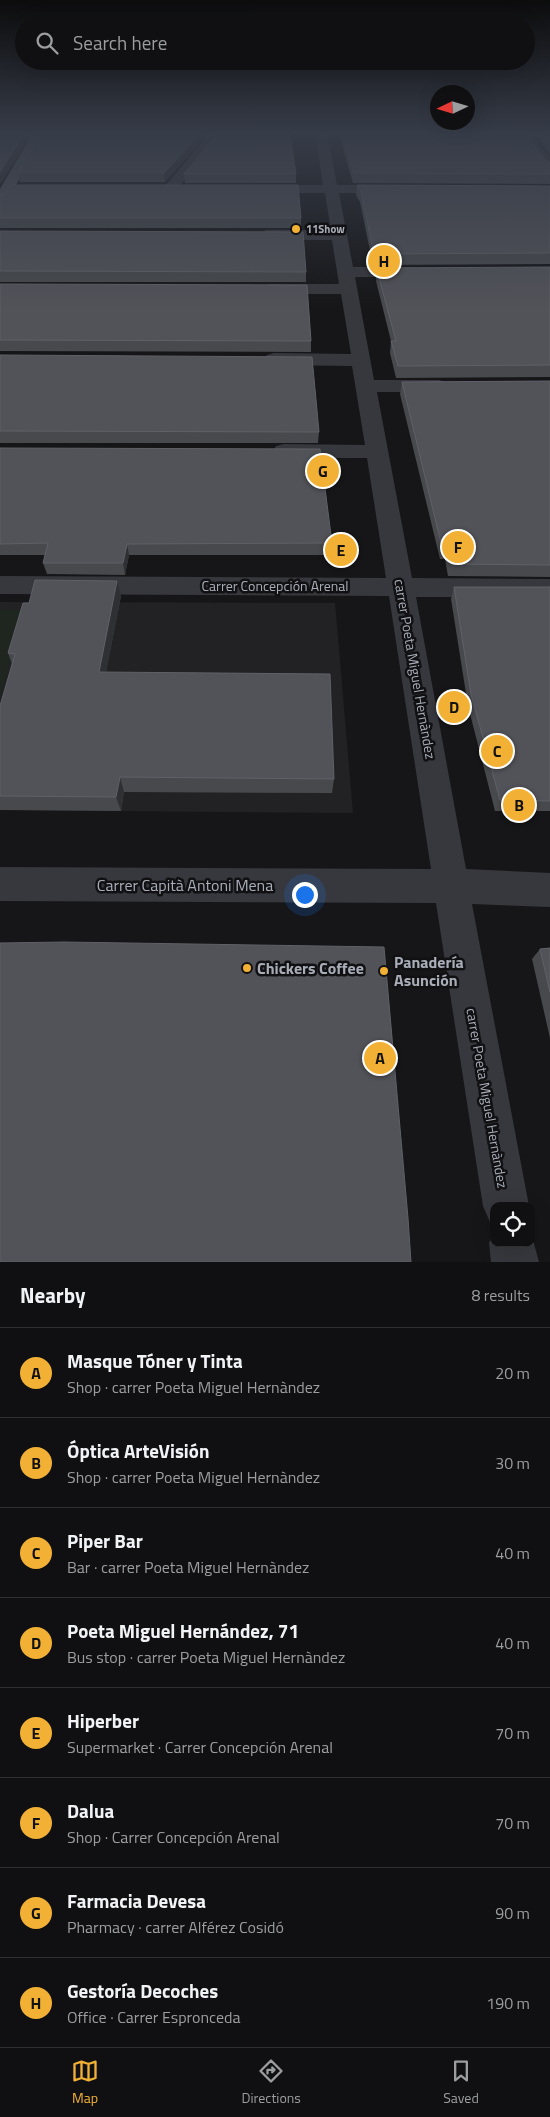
<!DOCTYPE html>
<meta charset="utf-8">
<style>
body{margin:0;font-family:"Titillium Web",sans-serif;background:#19191b;color:#f1f3f6}
.controls{position:absolute;right:15px;bottom:15px;display:grid;overflow:hidden;border-radius:10px;box-shadow:0 5px 20px #0002}
.controls button{width:45px;height:45px;display:grid;place-items:center;padding:0;border:0;border-bottom:1px solid #303032;background:#101012;color:#f1f3f6;font:25px sans-serif}
.compass{position:absolute;left:430px;top:85px;width:45px;height:45px;border-radius:50%;background:#101012;box-shadow:0 5px 20px #0002;rotate:266deg}
.you{position:absolute;left:304px;top:894px;width:18px;height:18px;margin:-12px;border:4px solid #fff;border-radius:50%;background:#1a73e8;box-shadow:0 0 0 8px #1a73e833}
.badge{display:grid;place-items:center;width:32px;height:32px;border-radius:50%;background:#f2b134;color:#111;font-size:16px;font-weight:700}
.pin{position:absolute;translate:-50% -50%;border:2px solid #fff;box-shadow:0 1px 5px #0006}
.list{margin:0;padding:0;list-style:none}
h2{display:flex;justify-content:space-between;align-items:center;height:65px;margin:0;padding:0 20px;font-size:21px}
h2 small{font-size:16px;font-weight:400;color:#9c9d9f}
.list li{display:grid;grid-template-columns:32px 1fr auto;gap:15px;align-items:center;box-sizing:border-box;height:90px;padding:0 20px;border-top:1px solid #303032}
.list b{display:block;font-size:19px;white-space:nowrap}
.list p{margin:0;font-size:16px;white-space:nowrap;color:#9c9d9f}
.list em{font-size:16px;font-style:normal;color:#9c9d9f}
.icon{flex:none;width:28px;height:28px;fill:none;stroke:currentColor;stroke-width:2;stroke-linecap:round;stroke-linejoin:round}
.map{position:relative;flex:none;width:550px;height:1262px;overflow:hidden}
.search{position:absolute;background:#101012;box-shadow:0 5px 20px #0002;left:15px;right:15px;top:15px;height:55px;display:flex;align-items:center;gap:12px;box-sizing:border-box;padding:0 18px;border-radius:28px;color:#9c9d9f;font-size:19px}
.sheet{height:785px;background:#101012}
nav{display:flex;justify-content:space-around;align-items:center;box-sizing:border-box;height:70px;border-top:1px solid #303032;background:#101012;font-size:14px;color:#9c9d9f}
nav a{display:grid;justify-items:center;gap:2px}
nav .on{color:#f2b134}
.map>svg:first-child{display:block}
.built{fill:#222225}
.green{fill:#1e261f}
.lines{fill:none;stroke-linecap:round;stroke-linejoin:round}
.minor{fill:#37383d;fill-rule:evenodd}
.major{fill:#53555c;fill-rule:evenodd}
.wall{fill:#47494d}
.shaded-wall{fill:#2f3033}
.building{fill:#525359;stroke:#5f6168}
.poi-dot{fill:#f2b134;stroke:#111113;stroke-width:2}
.labels{text-anchor:middle;stroke-width:5;stroke-linejoin:round;paint-order:stroke}
.far-poi-label{font-size:11px;font-weight:bold;fill:#a8adb8;stroke:#111113;text-anchor:start}
.street-label{font-size:14px;fill:#a8adb8;stroke:#111113}
.near-street-label{font-size:16px;fill:#a8adb8;stroke:#111113}
.near-poi-label{font-size:16px;font-weight:bold;fill:#a8adb8;stroke:#111113;text-anchor:start}
</style>
<div class="map">
<svg width="550" height="1262" viewBox="0 0 550 1262">
<rect width="100%" height="100%" fill="#161618"/>
<path class="built" d="M 0,602 L 335,603 L 353,813 L 0,810 Z"/>
<path class="green" d="M 0,610 L 24,610 L 0,698 Z"/>
<g class="lines">
<g class="minor">
<path d="M 210,133 L 222,133 L 175,192 L 165,192 L 163,189 L 165,186 Z"/>
<path d="M 315,133 L 327,133 L 337,185 L 394,185 L 401,189 L 394,193 L 339,193 L 353,267 L 415,267 L 423,272 L 415,277 L 355,277 L 374,380 L 439,380 L 446,382 L 449,386 L 446,390 L 439,392 L 377,392 L 412,578 L 550,579 L 550,597 L 416,597 L 466,869 L 550,873 L 550,907 L 472,904 L 529,1206 L 494,1206 L 494,1224 L 490,1222 L 483,1206 L 436,903 L 0,901 L 0,867 L 431,869 L 389,596 L 0,594 L 0,576 L 386,578 L 367,458 L 284,458 L 276,456 L 273,451 L 276,446 L 284,444 L 365,445 L 352,366 L 274,365 L 267,363 L 264,359 L 267,355 L 274,353 L 351,354 L 341,294 L 271,294 L 265,293 L 263,289 L 265,285 L 271,284 L 339,284 L 332,240 L 266,240 L 258,235 L 266,230 L 331,230 L 325,193 L 262,193 L 255,189 L 262,185 L 323,185 Z"/>
<path d="M 483,133 L 550,133 L 550,138 L 535,138 L 550,158 L 550,171 L 545,170 L 523,138 L 488,138 L 484,137 Z"/>
<path d="M 494,1231 L 494,1243 L 531,1243 L 531,1233 L 539,1262 L 491,1262 L 489,1243 Z"/>
</g>
<path class="major" d="M 33,133 L 45,133 L 7,201 L 0,205 L 0,189 Z"/>
</g>
<g class="wall">
<path d="M 208,133 L 165,182 L 20,182 L 18,173 Z"/>
<path d="M 341,133 L 546,161 L 550,162 L 550,184 L 353,183 L 341,141 Z"/>
<path d="M 540,133 L 550,133 L 550,155 L 539,140 Z"/>
<path d="M 184,174 L 296,174 L 296,183 L 185,183 Z"/>
<path d="M 357,185 L 550,186 L 550,264 L 373,265 L 360,202 L 356,195 Z"/>
<path d="M 0,196 L 301,218 L 301,228 L 0,228 Z"/>
<path d="M 0,231 L 306,272 L 306,282 L 0,282 Z"/>
<path d="M 550,267 L 550,377 L 396,378 L 390,353 L 391,341 L 376,281 L 377,270 Z"/>
<path d="M 0,284 L 311,341 L 311,352 L 0,351 Z"/>
<path d="M 0,355 L 319,432 L 318,443 L 0,443 Z"/>
<path d="M 550,381 L 550,577 L 448,576 L 445,559 L 440,559 L 400,394 L 402,382 Z"/>
<path d="M 0,448 L 332,543 L 331,555 L 129,555 L 125,575 L 47,574 L 43,563 L 45,555 L 0,555 Z"/>
<path d="M 454,587 L 550,587 L 550,811 L 495,811 L 468,706 L 451,599 Z"/>
<path d="M 121,596 L 106,672 L 334,779 L 332,793 L 124,792 L 121,811 L 0,810 L 0,706 L 12,664 L 8,653 L 29,603 Z"/>
<path d="M 550,948 L 550,1038 L 532,959 L 540,949 Z"/>
</g>
<g class="shaded-wall">
<path d="M 25,133 L 32,133 L 2,182 L 0,183 L 0,172 Z"/>
<path d="M 200,133 L 208,133 L 165,182 L 164,173 Z"/>
<path d="M 127,544 L 129,555 L 125,575 L 123,563 Z"/>
<path d="M 117,581 L 121,596 L 103,688 L 99,672 Z"/>
<path d="M 120,777 L 124,792 L 121,811 L 116,797 Z"/>
</g>
<g class="building">
<path d="M 0,133 L 25,133 L 0,172 Z"/>
<path d="M 40,133 L 200,133 L 164,173 L 18,173 Z"/>
<path d="M 218,133 L 290,133 L 296,174 L 184,174 Z"/>
<path d="M 342,133 L 525,133 L 546,161 L 550,162 L 550,174 L 354,173 Z"/>
<path d="M 542,133 L 550,133 L 550,143 Z"/>
<path d="M 11,185 L 298,185 L 301,218 L 0,218 L 0,196 L 6,193 Z"/>
<path d="M 357,185 L 550,186 L 550,253 L 374,254 L 361,192 Z"/>
<path d="M 0,231 L 303,232 L 306,272 L 0,271 Z"/>
<path d="M 550,267 L 550,365 L 398,366 L 391,341 L 396,341 L 377,270 L 378,268 Z"/>
<path d="M 0,284 L 307,285 L 311,341 L 0,340 Z"/>
<path d="M 0,355 L 312,357 L 319,432 L 0,431 Z"/>
<path d="M 550,381 L 550,565 L 451,564 L 448,547 L 442,547 L 402,382 Z"/>
<path d="M 0,448 L 320,449 L 332,543 L 127,544 L 123,563 L 43,563 L 48,543 L 0,544 Z"/>
<path d="M 35,580 L 117,581 L 99,672 L 330,674 L 334,779 L 120,777 L 116,797 L 0,796 L 0,706 L 15,654 L 8,653 L 23,603 L 29,603 Z"/>
<path d="M 454,587 L 550,587 L 550,801 L 500,800 L 471,694 Z"/>
<path d="M 64,942 L 384,947 L 408,1218 L 411,1262 L 0,1262 L 0,943 Z"/>
<path d="M 550,948 L 550,992 L 540,949 Z"/>
</g>
<linearGradient id="sky" x2="0" y2="1"><stop stop-color="#0c0c0d"/><stop offset="0.43" stop-color="#363c48"/><stop offset="1" stop-color="#363c48" stop-opacity="0"/></linearGradient>
<rect width="550" height="309" fill="url(#sky)"/>
<g class="poi-dot">
<circle cx="296" cy="229" r="5"/>
<circle cx="247" cy="968" r="5"/>
<circle cx="384" cy="971" r="5"/>
</g>
<g class="labels">
<g class="far-poi-label">
<text x="306" y="233">11Show</text>
</g>
<g class="street-label">
<text x="275" y="591">Carrer Concepción Arenal</text>
<text transform="translate(415 669) rotate(80)" y="5">carrer Poeta Miguel Hernàndez</text>
<text transform="translate(487 1098) rotate(80)" y="5">carrer Poeta Miguel Hernàndez</text>
</g>
<g class="near-street-label">
<text x="185" y="891">Carrer Capità Antoni Mena</text>
</g>
<g class="near-poi-label">
<text x="394" y="968">Panadería<tspan x="394" dy="18">Asunción</tspan></text>
<text x="257" y="974">Chickers Coffee</text>
</g>
</g>
</svg>
<div class="controls">
<button><svg class="icon" aria-label="locate" viewBox="0 0 24 24"><circle cx="12" cy="12" r="6"/><path d="M12 2v4M12 18v4M2 12h4M18 12h4"/></svg></button>
</div>
<svg class="compass" viewBox="-18 -18 36 36"><path d="M0-13l5 13h-10z" fill="#e53935"/><path d="M0 13l5-13h-10z" fill="#9c9d9f"/></svg>
<div class="you"></div>
<div class="pin badge" style="left:380px;top:1058px">A</div>
<div class="pin badge" style="left:519px;top:805px">B</div>
<div class="pin badge" style="left:497px;top:751px">C</div>
<div class="pin badge" style="left:454px;top:707px">D</div>
<div class="pin badge" style="left:341px;top:550px">E</div>
<div class="pin badge" style="left:458px;top:547px">F</div>
<div class="pin badge" style="left:323px;top:471px">G</div>
<div class="pin badge" style="left:384px;top:261px">H</div>
<div class="search"><svg class="icon" aria-label="search" viewBox="0 0 24 24"><circle cx="10" cy="10" r="6"/><path d="M15 15l6 6"/></svg>Search here</div>
</div>
<section class="sheet">
<h2>Nearby<small>8 results</small></h2>
<ul class="list">
<li><span class="badge">A</span><div><b>Masque Tóner y Tinta</b><p>Shop · carrer Poeta Miguel Hernàndez</p></div><em>20 m</em></li>
<li><span class="badge">B</span><div><b>Óptica ArteVisión</b><p>Shop · carrer Poeta Miguel Hernàndez</p></div><em>30 m</em></li>
<li><span class="badge">C</span><div><b>Piper Bar</b><p>Bar · carrer Poeta Miguel Hernàndez</p></div><em>40 m</em></li>
<li><span class="badge">D</span><div><b>Poeta Miguel Hernández, 71</b><p>Bus stop · carrer Poeta Miguel Hernàndez</p></div><em>40 m</em></li>
<li><span class="badge">E</span><div><b>Hiperber</b><p>Supermarket · Carrer Concepción Arenal</p></div><em>70 m</em></li>
<li><span class="badge">F</span><div><b>Dalua</b><p>Shop · Carrer Concepción Arenal</p></div><em>70 m</em></li>
<li><span class="badge">G</span><div><b>Farmacia Devesa</b><p>Pharmacy · carrer Alférez Cosidó</p></div><em>90 m</em></li>
<li><span class="badge">H</span><div><b>Gestoría Decoches</b><p>Office · Carrer Espronceda</p></div><em>190 m</em></li>
</ul>
</section>
<nav>
<a class="on"><svg class="icon" aria-label="map" viewBox="0 0 24 24"><path d="M3 6l6-2 6 2 6-2v14l-6 2-6-2-6 2zM9 4v14M15 6v14"/></svg>Map</a>
<a><svg class="icon" aria-label="directions" viewBox="0 0 24 24"><path d="M12 3l9 9-9 9-9-9zM9 14v-3h6M13 9l2 2-2 2"/></svg>Directions</a>
<a><svg class="icon" aria-label="saved" viewBox="0 0 24 24"><path d="M7 4h10v16l-5-4-5 4z"/></svg>Saved</a>
</nav>
